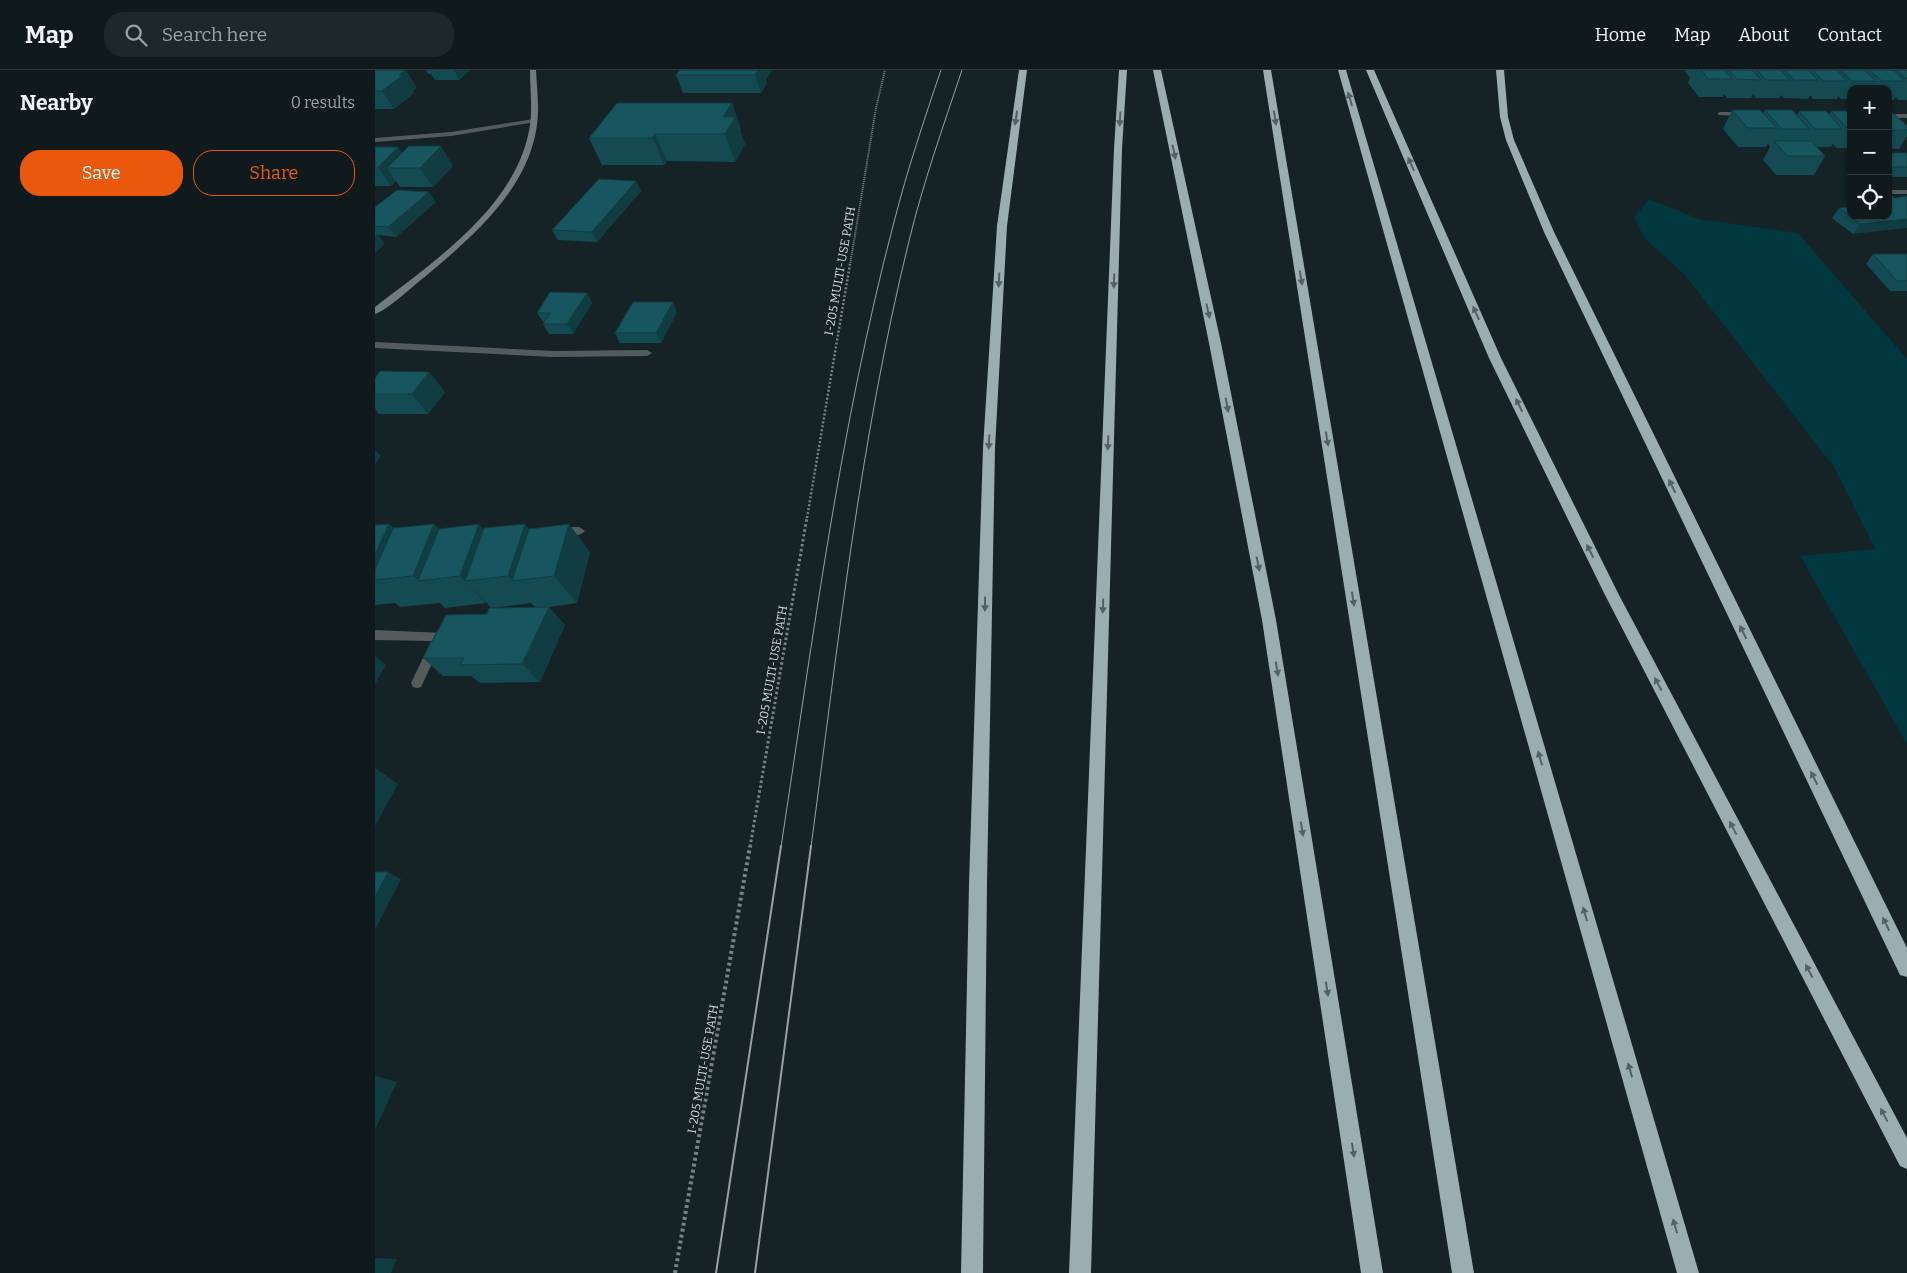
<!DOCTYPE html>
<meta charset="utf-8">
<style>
body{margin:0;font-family:Bitter,serif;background:#1e2729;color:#f1f3f6}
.controls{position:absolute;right:15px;top:15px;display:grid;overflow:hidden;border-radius:10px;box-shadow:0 1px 4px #0004}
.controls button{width:45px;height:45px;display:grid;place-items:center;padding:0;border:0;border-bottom:1px solid #30383b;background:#101a1c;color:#f1f3f6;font:25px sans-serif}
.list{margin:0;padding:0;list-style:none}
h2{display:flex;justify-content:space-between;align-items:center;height:65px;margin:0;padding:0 20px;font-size:21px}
h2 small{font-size:16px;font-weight:400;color:#9ca1a3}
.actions{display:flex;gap:10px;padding:15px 20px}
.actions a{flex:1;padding:11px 0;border:1px solid #ea580c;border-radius:20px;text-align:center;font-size:18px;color:#ea580c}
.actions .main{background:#ea580c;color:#fff}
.icon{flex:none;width:28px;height:28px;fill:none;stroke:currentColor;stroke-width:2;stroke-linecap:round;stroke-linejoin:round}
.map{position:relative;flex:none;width:1532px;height:1203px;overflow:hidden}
header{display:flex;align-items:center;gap:30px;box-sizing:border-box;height:70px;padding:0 25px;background:#101a1c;border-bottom:1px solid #30383b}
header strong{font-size:24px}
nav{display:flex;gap:28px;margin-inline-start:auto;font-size:18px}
.search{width:350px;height:45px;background:#1e2729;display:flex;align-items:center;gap:12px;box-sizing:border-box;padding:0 18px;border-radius:20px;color:#9ca1a3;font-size:19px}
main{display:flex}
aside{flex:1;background:#101a1c}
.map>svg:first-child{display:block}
.green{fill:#01373e}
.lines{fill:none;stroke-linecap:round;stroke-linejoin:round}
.path-far3{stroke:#768284;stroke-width:2;stroke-dasharray:1 1;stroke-linecap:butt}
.path-far2{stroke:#768284;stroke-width:2.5;stroke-dasharray:2 2;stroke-linecap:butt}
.path-far1{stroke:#768284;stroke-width:3;stroke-dasharray:2.5 2.5;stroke-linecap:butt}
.path{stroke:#768284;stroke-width:4;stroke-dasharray:3 3;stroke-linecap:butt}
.lane{fill:#545b5d;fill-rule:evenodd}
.street{fill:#545b5d;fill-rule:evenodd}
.secondary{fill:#717c7f;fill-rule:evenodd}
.highway{fill:#9cadb1;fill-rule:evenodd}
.tram-far1{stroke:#97a1a4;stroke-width:1}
.tram{stroke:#97a1a4;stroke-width:2}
.wall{fill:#144a52}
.shaded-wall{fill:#103c42}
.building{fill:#17565f;stroke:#103c42}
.oneway{fill:#526165}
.labels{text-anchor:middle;stroke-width:4;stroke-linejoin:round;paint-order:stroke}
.street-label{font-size:12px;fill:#d3dcde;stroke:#152326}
</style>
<header>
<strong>Map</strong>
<div class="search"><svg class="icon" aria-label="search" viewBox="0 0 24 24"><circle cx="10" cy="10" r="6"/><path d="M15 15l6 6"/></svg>Search here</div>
<nav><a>Home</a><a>Map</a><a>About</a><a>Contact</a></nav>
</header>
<main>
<aside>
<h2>Nearby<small>0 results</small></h2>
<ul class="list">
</ul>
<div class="actions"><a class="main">Save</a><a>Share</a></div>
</aside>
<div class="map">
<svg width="1532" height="1203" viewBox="0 0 1532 1203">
<rect width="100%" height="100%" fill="#152326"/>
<path class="green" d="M 1274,129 L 1324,149 L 1423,163 L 1532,289 L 1532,674 L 1425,486 L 1500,479 L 1459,397 L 1310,205 L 1270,169 L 1259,148 Z"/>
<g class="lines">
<path class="path-far3" d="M 475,195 L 501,38 L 510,0"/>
<path class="path-far2" d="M 432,448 L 475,194"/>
<path class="path-far1" d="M 375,777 L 432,447"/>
<path class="path" d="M 300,1203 L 375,776"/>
<g class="lane">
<path d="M 1345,42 L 1370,42 L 1373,44 L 1370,46 L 1343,45 L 1343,43 Z"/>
<rect x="1513" y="44" width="19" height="4"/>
<rect x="1513" y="120" width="19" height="4"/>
<path d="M 0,272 L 178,281 L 272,280 L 277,283 L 272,286 L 178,287 L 0,278 Z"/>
<path d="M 182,457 L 204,457 L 210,461 C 204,468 182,468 176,461 Z"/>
<path d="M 0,560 L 68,563 L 70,566 L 46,617 L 42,618 L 38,617 L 36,613 L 56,571 L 0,570 Z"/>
</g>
<path class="street" d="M 159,49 L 161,50 L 161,52 L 76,66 L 0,72 L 0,68 L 76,62 Z"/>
<path class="secondary" d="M 155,0 L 161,0 C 162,20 165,41 161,61 C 150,122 97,167 52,205 C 40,214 13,240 0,244 L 0,237 C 58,192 139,138 154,61 C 158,41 155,20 155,0 Z"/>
<g class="highway">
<path d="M 644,0 L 652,0 L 632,156 L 620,378 L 612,814 L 608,1203 L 586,1203 L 594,814 L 608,378 L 622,156 Z"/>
<path d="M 744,0 L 752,0 L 747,79 L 716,1203 L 694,1203 L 739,79 Z"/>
<path d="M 778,0 L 786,0 L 846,273 L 901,550 L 1008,1203 L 986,1203 L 887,550 L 834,273 Z"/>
<path d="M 888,0 L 896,0 L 1099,1203 L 1077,1203 Z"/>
<path d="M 963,0 L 971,0 L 1324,1203 L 1302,1203 Z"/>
<path d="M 991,0 L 999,0 L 1126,288 L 1244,525 L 1532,1068 L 1532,1099 L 1525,1096 L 1230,525 L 1114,288 Z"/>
<path d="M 1121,0 L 1129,0 L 1133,47 L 1139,70 L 1179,162 L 1532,878 L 1532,907 L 1525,905 L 1169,162 L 1131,70 L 1125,47 Z"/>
</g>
<g class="tram-far1">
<path d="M 406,777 C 438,568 465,357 519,152 C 532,101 549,50 566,0"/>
<path d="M 436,777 C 463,575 485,370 534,171 C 548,113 568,57 587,0"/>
</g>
<g class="tram">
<path d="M 341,1203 L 406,776"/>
<path d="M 380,1203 L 436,776"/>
</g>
</g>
<g class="wall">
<path d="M 0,0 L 42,18 L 38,21 L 39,23 L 19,39 L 0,39 Z"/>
<path d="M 51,0 L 95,0 L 84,10 L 60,10 L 56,4 L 53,4 Z"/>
<path d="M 397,0 L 391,10 L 392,13 L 386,23 L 308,23 L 301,5 Z"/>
<path d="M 1309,0 L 1532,0 L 1532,30 L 1523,30 L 1520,27 L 1519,30 L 1513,30 L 1513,19 L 1476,19 L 1476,29 L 1466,29 L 1463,26 L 1462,29 L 1438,29 L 1435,25 L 1433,29 L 1409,28 L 1406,25 L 1405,28 L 1381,28 L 1378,24 L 1376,28 L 1352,28 L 1349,24 L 1348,27 L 1324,27 L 1313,13 L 1315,8 Z"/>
<path d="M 357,33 L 366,60 L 365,61 L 370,74 L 360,92 L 292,91 L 289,95 L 227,95 L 214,68 Z"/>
<path d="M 1357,40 L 1388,43 L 1390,40 L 1422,45 L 1424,41 L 1454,45 L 1456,41 L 1476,41 L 1476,78 L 1462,78 L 1458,74 L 1456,77 L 1442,77 L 1450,86 L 1439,105 L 1401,105 L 1388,90 L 1395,77 L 1393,74 L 1391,77 L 1363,77 L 1348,59 Z"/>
<path d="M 1513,43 L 1532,56 L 1532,66 L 1524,79 L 1513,79 Z"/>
<path d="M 0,77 L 27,83 L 78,96 L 58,117 L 25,117 L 21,111 L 16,116 L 0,116 Z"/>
<rect x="1513" y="83" width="19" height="24"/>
<path d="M 261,111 L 266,121 L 222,172 L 183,170 L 177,160 Z"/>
<path d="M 61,132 L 21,167 L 3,165 L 9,174 L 0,183 L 0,137 Z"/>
<path d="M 1464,138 L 1513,146 L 1478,164 L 1457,148 Z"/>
<path d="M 1498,184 L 1532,184 L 1532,221 L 1515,221 L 1491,194 Z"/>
<path d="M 212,223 L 217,233 L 198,264 L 174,264 L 168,254 L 169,253 L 162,243 Z"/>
<path d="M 302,242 L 286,273 L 245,273 L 240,263 Z"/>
<path d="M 54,302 L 70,322 L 53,344 L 4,344 L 0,338 L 0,308 Z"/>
<path d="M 14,454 L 19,458 L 59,454 L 64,459 L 109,460 L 154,459 L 215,482 L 202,533 L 174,537 L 190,555 L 165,612 L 105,613 L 96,606 L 68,606 L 48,588 L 112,544 L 160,537 L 156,533 L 116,538 L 111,532 L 111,533 L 70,538 L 65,533 L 25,537 L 20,533 L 0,535 L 0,455 Z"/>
</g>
<g class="shaded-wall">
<path d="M 30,0 L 31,0 L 42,18 L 38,21 L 39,23 L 19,39 L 7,21 Z"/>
<path d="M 79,0 L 95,0 L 84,10 Z"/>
<path d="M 383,0 L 397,0 L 391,10 L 392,13 L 386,23 L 380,5 Z"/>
<path d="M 357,33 L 366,60 L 365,61 L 370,74 L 360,92 L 350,64 L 348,47 Z"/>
<path d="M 280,64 L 292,91 L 289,95 L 278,68 Z"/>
<path d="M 66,76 L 78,96 L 58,117 L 45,98 Z"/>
<path d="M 23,77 L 36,96 L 12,98 L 21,111 L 16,116 L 3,97 Z"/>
<path d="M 261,111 L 266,121 L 222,172 L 217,162 Z"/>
<path d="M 54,122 L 61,132 L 21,167 L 13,157 Z"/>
<path d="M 1532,149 L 1532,158 L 1478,164 L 1485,154 Z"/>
<path d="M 2,164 L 9,174 L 0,183 L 0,166 Z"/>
<path d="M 212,223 L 217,233 L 198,264 L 192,254 Z"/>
<path d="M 298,232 L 302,242 L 286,273 L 281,263 Z"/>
<path d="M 54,302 L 70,322 L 53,344 L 37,324 Z"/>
<path d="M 0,380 L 6,386 L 0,394 Z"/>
<path d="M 14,454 L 41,481 L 0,510 L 0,485 Z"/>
<path d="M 59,454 L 84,481 L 44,511 L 38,506 Z"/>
<path d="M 104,454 L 128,482 L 90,511 L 111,532 L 111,533 L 85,506 Z"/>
<path d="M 150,454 L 172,481 L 138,511 L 133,506 Z"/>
<path d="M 194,454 L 215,482 L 202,533 L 179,506 Z"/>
<path d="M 174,537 L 190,555 L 165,612 L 147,594 Z"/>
<path d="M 0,586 L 11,595 L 0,614 Z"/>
<path d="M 0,698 L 23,714 L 0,756 Z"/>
<path d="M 13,802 L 26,809 L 1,858 L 0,858 L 0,827 Z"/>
<path d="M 0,1006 L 22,1012 L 0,1060 Z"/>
<path d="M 0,1188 L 22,1189 L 16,1203 L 0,1203 Z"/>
</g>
<g class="building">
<path d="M 0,0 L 30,0 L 24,5 L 28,5 L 7,21 L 0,21 Z"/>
<path d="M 305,0 L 383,0 L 380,5 L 301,5 Z"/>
<path d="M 1326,0 L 1349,0 L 1357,9 L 1333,9 Z"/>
<path d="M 1354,0 L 1377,0 L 1386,10 L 1362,9 Z"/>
<path d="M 1382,0 L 1405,0 L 1415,10 L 1391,10 Z"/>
<path d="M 1410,0 L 1433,0 L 1443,10 L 1419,10 Z"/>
<path d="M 1438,0 L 1462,0 L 1472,11 L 1448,11 Z"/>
<path d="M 1466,0 L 1489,0 L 1501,11 L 1477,11 Z"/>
<path d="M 1494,0 L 1518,0 L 1530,11 L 1507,11 Z"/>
<path d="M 1522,0 L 1532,0 L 1532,9 Z"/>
<path d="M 242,33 L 357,33 L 348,47 L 360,47 L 350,64 L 280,64 L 278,68 L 214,68 Z"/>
<path d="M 1357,40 L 1385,40 L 1402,58 L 1373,58 Z"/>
<path d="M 1390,40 L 1417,40 L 1434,59 L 1407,59 Z"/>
<path d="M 1424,41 L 1451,41 L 1467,59 L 1440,59 Z"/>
<path d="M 1456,41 L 1476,41 L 1476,59 L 1473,59 Z"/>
<path d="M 1513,43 L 1518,43 L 1532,56 L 1532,60 L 1513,60 Z"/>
<path d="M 1399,71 L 1436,71 L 1450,86 L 1412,86 Z"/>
<path d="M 34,76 L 66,76 L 45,98 L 12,98 Z"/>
<path d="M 0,77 L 23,77 L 3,97 L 0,97 Z"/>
<rect x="1513" y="83" width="19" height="14"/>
<path d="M 224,109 L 261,111 L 217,162 L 177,160 Z"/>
<path d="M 22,120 L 54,122 L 13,157 L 0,156 L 0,137 Z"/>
<path d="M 1513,124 L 1515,124 L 1519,128 L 1532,126 L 1532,149 L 1485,154 L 1464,138 L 1476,137 L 1476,146 L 1513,146 Z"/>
<path d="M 1498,184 L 1532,184 L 1532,211 L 1522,211 Z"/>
<path d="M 175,222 L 212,223 L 192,254 L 168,254 L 175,243 L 162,243 Z"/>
<path d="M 258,232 L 298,232 L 281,263 L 240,263 Z"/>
<path d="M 5,301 L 54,302 L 37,324 L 0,324 L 0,308 Z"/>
<path d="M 14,454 L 0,485 L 0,455 Z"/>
<path d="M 59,454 L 38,506 L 0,510 L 0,500 L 18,458 Z"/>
<path d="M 104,454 L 85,506 L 43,511 L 64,459 Z"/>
<path d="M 150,454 L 133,506 L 90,511 L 109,458 Z"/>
<path d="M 194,454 L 179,506 L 137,511 L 154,459 Z"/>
<path d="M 174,537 L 147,594 L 85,595 L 89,588 L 48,588 L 71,545 L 112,544 L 114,538 Z"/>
<path d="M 0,802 L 13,802 L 0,827 Z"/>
</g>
<defs><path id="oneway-solid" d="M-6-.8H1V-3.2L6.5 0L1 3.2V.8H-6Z" transform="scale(1.25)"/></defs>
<g class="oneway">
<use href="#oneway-solid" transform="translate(975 29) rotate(-106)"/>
<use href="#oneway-solid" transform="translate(641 48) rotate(98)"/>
<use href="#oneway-solid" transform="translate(900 48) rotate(81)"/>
<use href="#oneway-solid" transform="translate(745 49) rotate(93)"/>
<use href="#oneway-solid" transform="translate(799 82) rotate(78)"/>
<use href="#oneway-solid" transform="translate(1036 94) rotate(-114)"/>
<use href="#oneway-solid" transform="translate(926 208) rotate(81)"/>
<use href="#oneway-solid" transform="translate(624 210) rotate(93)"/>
<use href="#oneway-solid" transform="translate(739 211) rotate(92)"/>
<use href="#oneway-solid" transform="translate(833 241) rotate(78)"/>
<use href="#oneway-solid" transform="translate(1101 243) rotate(-114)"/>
<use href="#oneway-solid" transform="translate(852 335) rotate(79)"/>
<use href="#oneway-solid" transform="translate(1144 335) rotate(-116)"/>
<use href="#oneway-solid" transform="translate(952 369) rotate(81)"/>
<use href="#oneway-solid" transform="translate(614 372) rotate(93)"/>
<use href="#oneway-solid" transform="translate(733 373) rotate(92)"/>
<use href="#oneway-solid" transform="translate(1297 416) rotate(-116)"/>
<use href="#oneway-solid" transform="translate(1215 481) rotate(-116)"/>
<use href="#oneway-solid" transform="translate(883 494) rotate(79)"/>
<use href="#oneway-solid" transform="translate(978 529) rotate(81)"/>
<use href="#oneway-solid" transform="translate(610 534) rotate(91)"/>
<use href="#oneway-solid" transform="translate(728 536) rotate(92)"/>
<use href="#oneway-solid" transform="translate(1368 562) rotate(-116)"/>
<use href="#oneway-solid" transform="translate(902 599) rotate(81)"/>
<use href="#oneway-solid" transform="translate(1283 614) rotate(-118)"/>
<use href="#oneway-solid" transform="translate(1165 688) rotate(-106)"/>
<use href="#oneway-solid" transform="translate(1439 708) rotate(-116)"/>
<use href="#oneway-solid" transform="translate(1358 758) rotate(-118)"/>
<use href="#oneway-solid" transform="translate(927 759) rotate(81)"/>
<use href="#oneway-solid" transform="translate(1210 844) rotate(-106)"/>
<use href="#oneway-solid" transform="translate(1511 854) rotate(-116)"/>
<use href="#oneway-solid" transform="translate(1434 901) rotate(-118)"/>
<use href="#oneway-solid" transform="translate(952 919) rotate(81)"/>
<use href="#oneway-solid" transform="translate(1255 1000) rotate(-106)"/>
<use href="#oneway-solid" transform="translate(1509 1045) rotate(-118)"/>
<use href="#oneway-solid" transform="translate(978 1080) rotate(81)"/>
<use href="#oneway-solid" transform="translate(1300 1156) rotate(-106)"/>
</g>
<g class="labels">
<g class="street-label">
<text transform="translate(465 201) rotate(-80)" y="4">I-205 MULTI-USE PATH</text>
<text transform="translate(397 600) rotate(-80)" y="4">I-205 MULTI-USE PATH</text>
<text transform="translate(328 999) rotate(-80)" y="4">I-205 MULTI-USE PATH</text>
</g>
</g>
</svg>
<div class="controls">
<button>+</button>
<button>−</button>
<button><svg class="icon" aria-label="locate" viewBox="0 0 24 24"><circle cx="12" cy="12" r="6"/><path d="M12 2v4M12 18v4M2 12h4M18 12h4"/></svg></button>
</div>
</div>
</main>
